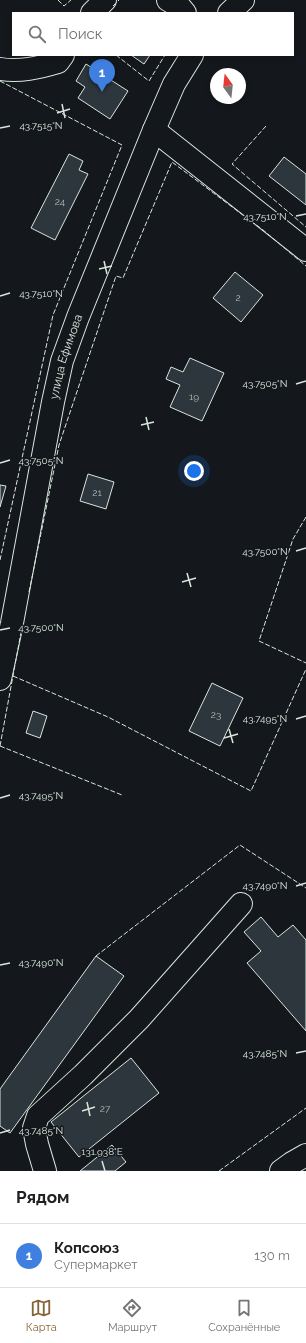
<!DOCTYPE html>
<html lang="ru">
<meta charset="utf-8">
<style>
body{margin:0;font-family:Raleway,sans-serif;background:#f6f6f6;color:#202124}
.compass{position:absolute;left:210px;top:68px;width:36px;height:36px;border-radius:50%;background:#fff;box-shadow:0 2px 6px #0003;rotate:345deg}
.you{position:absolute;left:194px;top:471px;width:14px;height:14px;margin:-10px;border:3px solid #fff;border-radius:50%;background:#1a73e8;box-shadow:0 0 0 6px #1a73e833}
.badge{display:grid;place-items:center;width:26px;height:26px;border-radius:50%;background:#846436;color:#fff;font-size:13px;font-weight:700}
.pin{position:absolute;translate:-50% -33px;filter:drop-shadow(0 1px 2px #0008)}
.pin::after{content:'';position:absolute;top:21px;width:14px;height:12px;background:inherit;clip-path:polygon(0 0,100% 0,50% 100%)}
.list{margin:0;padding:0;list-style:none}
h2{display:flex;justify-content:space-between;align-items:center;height:52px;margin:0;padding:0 16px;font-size:17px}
h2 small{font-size:13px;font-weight:400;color:#757577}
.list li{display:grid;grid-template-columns:26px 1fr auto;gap:12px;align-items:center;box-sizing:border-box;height:64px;padding:0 16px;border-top:1px solid #e0e0e0}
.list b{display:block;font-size:15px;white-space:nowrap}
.list p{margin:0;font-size:13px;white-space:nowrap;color:#757577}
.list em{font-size:13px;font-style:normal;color:#757577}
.icon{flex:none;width:22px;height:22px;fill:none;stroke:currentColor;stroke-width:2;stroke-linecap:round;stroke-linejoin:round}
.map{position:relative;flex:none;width:306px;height:1171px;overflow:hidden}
.search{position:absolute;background:#fff;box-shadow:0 2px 6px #0003;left:12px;right:12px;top:12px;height:44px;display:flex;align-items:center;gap:10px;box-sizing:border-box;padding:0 14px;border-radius:0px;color:#757577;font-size:15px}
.sheet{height:116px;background:#fff}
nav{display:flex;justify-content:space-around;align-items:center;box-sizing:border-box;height:56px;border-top:1px solid #e0e0e0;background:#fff;font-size:11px;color:#757577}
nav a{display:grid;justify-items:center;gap:2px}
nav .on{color:#846436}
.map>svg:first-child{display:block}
.building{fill:#2c363c;stroke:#d8e6dc}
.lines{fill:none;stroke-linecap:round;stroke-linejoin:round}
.minor-casing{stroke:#d8e6dc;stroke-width:24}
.major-casing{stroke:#d8e6dc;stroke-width:24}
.minor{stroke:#14181c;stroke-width:22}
.major{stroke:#14181c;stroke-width:22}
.fence{stroke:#d8e6dc;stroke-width:1;stroke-dasharray:5 2;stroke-linecap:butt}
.ticks{fill:none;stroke:#d8e6dc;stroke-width:1.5}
.labels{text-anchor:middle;stroke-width:3;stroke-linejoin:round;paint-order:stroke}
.number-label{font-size:10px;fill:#adbab4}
.street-label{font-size:12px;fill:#d8e6dc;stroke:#14181c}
.ticks-label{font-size:10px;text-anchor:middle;fill:#d8e6dc;stroke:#14181c;stroke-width:3;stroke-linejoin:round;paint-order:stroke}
</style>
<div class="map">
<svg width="306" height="1171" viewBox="0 0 306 1171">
<rect width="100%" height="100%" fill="#14181c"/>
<g class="building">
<path d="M 131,55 L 150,55 L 144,64 Z"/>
<path d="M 86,64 L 128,91 L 110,119 L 78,98 L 85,87 L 76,81 Z"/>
<path d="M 69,154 L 83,161 L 79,170 L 88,174 L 55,240 L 31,228 Z"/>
<path d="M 284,157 L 306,174 L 306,205 L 269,176 Z"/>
<path d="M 235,272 L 263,295 L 241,322 L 213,298 Z"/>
<path d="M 190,358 L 224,373 L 202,421 L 170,407 L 180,385 L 166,379 L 171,367 L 183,372 Z"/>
<path d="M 88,474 L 114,482 L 106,509 L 80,501 Z"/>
<path d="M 0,485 L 6,486 L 0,507 Z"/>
<path d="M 212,683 L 243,698 L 220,746 L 189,731 Z"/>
<path d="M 33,711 L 47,716 L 40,738 L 26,733 Z"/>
<path d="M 261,917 L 278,937 L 293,925 L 306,940 L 306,1031 L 247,963 L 261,951 L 244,932 Z"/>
<path d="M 96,956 L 124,976 L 10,1133 L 0,1126 L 0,1089 Z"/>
<path d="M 131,1058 L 159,1093 L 79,1157 L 51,1122 Z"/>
<path d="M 112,1145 L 126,1162 L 115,1171 L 80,1171 Z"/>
</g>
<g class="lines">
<g class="minor-casing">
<g id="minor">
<path d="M 168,0 L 180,7 L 185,13"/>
<path d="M 92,13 L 105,0"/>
<path d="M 0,69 C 20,72 38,68 58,62 L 63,55"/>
<path d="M 154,130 L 306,250"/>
<path d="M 45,1171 L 37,1144 L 34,1128 L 38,1116 L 83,1075 L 139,1019 L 241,904"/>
<path d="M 281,1171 L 292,1163 L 306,1155"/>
</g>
</g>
<g class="major-casing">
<g id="major">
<path d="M 229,13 L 243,0"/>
<path id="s1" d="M 0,679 L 12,623 L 53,402 L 62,361 L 78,317 L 154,130 L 174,84 L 192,55"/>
</g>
</g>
<use href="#minor" class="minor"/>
<use href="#major" class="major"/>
<g class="fence">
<path d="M 58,0 L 64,6 L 71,0"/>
<path d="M 113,6 L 119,0"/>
<path d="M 116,55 L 149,81 L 165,55"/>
<path d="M 0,81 L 122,145 L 53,315 L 0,560"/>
<path d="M 266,126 L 232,164 L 306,227"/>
<path d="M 306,517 L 293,539 L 259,641 L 306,663"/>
<path d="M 29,592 L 59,445 L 116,276 L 123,278 L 172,162 L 263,230 L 306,266"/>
<path d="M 13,676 L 108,717 L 251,791 L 306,669"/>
<path d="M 0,746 L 22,627"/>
<path d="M 0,746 L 122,795"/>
<path d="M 96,956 L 240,845 L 306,888"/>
<path d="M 219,1171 L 306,1108"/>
</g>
</g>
<path class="ticks" d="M 62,104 L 65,118M 57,113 L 70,109M 0,128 L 10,126M 296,216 L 306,214M 104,261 L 107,274M 99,269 L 112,266M 0,296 L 10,293M 296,384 L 306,381M 146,417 L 149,430M 141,425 L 154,422M 0,463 L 10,460M 296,551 L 306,548M 187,573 L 191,587M 182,582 L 196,578M 0,630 L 10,628M 296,719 L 306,716M 229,729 L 233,743M 224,738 L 238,734M 0,798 L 10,795M 296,886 L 306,883M 0,965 L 10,963M 296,1053 L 306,1051M 87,1102 L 90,1116M 82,1111 L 95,1107M 0,1133 L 10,1130M 102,1161 L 105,1171"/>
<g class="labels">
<g class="number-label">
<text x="60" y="205">24</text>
<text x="238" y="301">2</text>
<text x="194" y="400">19</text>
<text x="97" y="496">21</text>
<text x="216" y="718">23</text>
<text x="105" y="1112">27</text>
</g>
<g class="street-label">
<text dy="4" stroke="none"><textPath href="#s1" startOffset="329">улица Ефимова</textPath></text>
</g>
</g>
<g class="ticks-label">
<text x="41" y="129">43.7515°N</text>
<text x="265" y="220">43.7510°N</text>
<text x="41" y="297">43.7510°N</text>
<text x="265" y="387">43.7505°N</text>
<text x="41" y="464">43.7505°N</text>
<text x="265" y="555">43.7500°N</text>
<text x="41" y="631">43.7500°N</text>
<text x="265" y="722">43.7495°N</text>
<text x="41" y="799">43.7495°N</text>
<text x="265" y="889">43.7490°N</text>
<text x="41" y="966">43.7490°N</text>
<text x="265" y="1057">43.7485°N</text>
<text x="41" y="1134">43.7485°N</text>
<text x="102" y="1155">131.938°E</text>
</g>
</svg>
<svg class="compass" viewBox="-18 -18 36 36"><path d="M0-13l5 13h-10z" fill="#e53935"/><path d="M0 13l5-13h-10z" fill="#757577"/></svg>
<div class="you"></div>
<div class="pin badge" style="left:102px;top:92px;background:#3f7fe0">1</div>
<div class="search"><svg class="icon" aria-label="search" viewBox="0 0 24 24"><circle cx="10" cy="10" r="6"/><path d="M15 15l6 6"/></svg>Поиск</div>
</div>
<section class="sheet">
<h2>Рядом<small></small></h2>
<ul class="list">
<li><span class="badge" style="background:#3f7fe0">1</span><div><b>Копсоюз</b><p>Супермаркет</p></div><em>130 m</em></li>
</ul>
</section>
<nav>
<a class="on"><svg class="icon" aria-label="map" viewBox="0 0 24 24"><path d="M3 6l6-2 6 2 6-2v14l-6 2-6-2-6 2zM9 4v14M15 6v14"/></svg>Карта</a>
<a><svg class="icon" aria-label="directions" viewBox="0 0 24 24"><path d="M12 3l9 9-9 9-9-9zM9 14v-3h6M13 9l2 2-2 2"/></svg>Маршрут</a>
<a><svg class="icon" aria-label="saved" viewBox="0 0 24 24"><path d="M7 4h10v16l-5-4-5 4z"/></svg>Сохранённые</a>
</nav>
